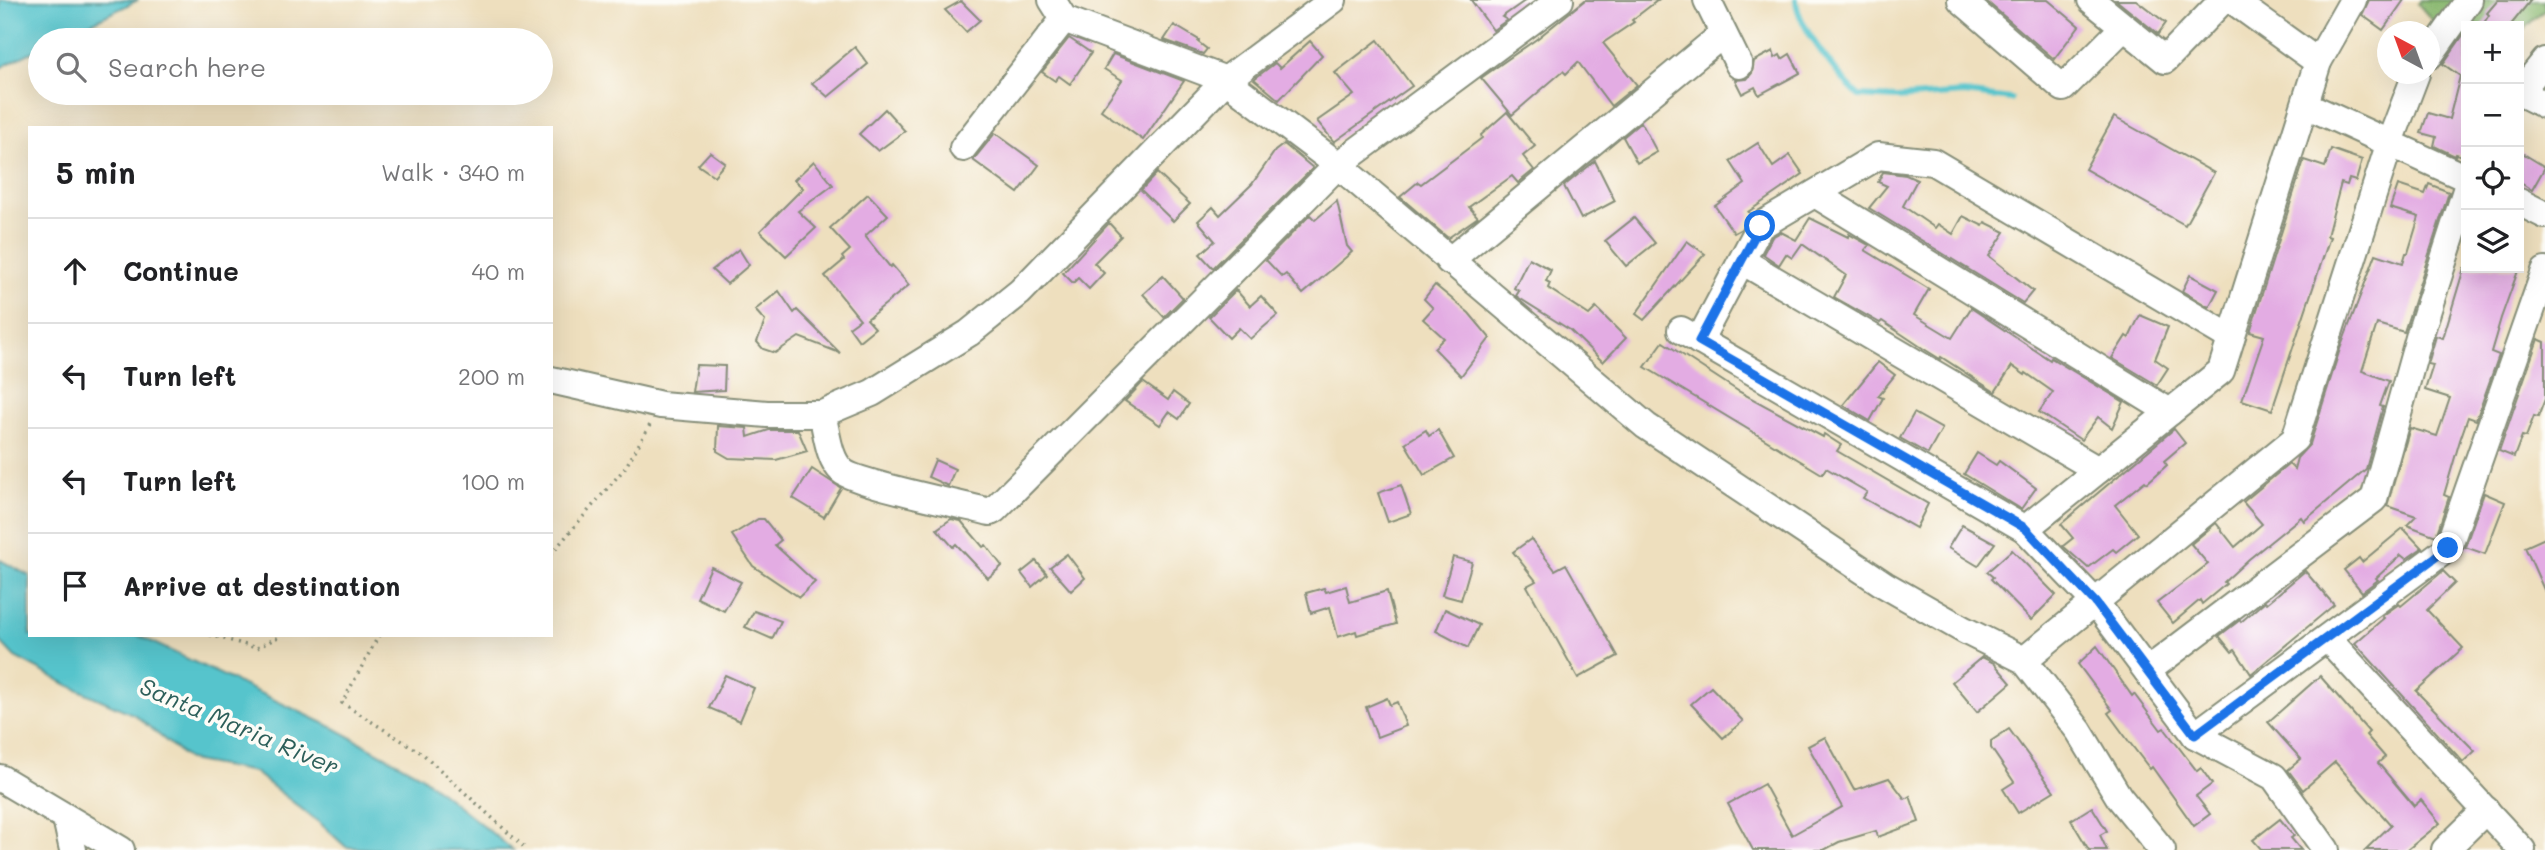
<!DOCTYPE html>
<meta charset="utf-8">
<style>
body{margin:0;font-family:Mali,sans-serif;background:#f2f2f2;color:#202124}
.controls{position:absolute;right:21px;top:21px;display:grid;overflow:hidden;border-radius:0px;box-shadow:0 7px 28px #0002}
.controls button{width:63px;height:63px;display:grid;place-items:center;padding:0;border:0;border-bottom:2px solid #e0e0e0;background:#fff;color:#202124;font:35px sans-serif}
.compass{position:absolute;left:2377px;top:21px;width:63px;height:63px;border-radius:50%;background:#fff;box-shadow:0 7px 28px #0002;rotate:319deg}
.stop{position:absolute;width:21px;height:21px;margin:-16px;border:5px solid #1a73e8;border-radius:50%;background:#fff}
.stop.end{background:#1a73e8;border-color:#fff;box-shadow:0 2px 7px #0008}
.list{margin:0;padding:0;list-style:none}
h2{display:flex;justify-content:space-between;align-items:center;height:91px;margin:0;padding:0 28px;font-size:30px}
h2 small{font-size:23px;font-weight:400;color:#757577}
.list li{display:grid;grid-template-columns:46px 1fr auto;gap:21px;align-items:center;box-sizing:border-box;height:105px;padding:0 28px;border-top:2px solid #e0e0e0}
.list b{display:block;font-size:26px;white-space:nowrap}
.list em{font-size:23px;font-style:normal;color:#757577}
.icon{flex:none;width:38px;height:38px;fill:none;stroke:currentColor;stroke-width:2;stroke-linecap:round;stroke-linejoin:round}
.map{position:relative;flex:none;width:2545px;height:850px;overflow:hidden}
.search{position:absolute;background:#fff;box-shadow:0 7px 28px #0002;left:28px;top:28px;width:525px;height:77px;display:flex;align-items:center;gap:18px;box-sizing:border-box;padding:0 24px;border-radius:38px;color:#757577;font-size:26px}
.panel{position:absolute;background:#fff;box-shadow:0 7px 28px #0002;left:28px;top:126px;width:525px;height:511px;border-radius:0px}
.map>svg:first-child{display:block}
.forest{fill:#8cb972;stroke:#567b53;stroke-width:2}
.water{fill:#57c4cc;stroke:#3b8080;stroke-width:2}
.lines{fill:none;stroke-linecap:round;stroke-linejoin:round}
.stream{stroke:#57c4cc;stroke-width:6}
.building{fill:#e3ace3}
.minor-casing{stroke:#868e79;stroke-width:30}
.path{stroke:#868e79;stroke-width:3.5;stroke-dasharray:2 5;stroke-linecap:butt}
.minor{stroke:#fff;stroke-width:26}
.route{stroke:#1a73e8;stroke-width:9}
.labels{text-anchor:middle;stroke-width:7;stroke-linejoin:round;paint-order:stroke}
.water-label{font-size:24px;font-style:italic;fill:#2d5f5a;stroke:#fdfcf7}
</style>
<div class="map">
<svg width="2545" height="850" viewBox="0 0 2545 850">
<rect width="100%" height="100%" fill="#fdfcf7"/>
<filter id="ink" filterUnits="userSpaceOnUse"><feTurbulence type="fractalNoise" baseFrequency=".0143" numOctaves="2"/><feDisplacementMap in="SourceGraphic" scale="14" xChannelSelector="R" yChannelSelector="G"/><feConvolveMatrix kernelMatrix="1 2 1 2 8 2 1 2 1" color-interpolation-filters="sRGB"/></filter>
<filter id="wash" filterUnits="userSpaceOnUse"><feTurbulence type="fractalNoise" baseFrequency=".00686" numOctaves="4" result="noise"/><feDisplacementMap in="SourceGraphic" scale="28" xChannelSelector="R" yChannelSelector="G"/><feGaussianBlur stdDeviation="1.57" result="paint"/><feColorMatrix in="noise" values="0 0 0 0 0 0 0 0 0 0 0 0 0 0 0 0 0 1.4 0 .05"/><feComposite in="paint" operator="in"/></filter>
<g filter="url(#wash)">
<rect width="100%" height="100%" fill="#eedfbe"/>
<path class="forest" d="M 2421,0 L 2545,0 L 2545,9 L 2519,33 L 2519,26 L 2466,26 L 2466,59 L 2418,4 Z"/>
<g class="water">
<path d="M 0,0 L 138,0 L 56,40 L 40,40 L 40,48 L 0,68 Z"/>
<path d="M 0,560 L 30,576 L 30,635 L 137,635 L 334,728 L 420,775 L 513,850 L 386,850 L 346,847 L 321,824 L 254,772 L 189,760 L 135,715 L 68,685 L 15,657 L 0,641 Z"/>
</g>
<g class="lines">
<path class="stream" d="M 1796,0 C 1797,26 1840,78 1859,96 L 1897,98 L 1964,93 L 2011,99"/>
</g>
<g id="blocks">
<g class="building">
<path d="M 1471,0 L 1526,0 L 1502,17 L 1507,20 L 1493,30 Z"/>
<path d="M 1585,0 L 1658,0 L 1632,20 L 1634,22 L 1603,43 L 1637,85 L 1611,106 L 1578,62 L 1566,74 L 1563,71 L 1512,115 L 1481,78 L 1538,38 Z"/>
<path d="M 1985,0 L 2048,0 L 2079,26 L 2054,59 Z"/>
<path d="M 2116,0 L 2136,0 L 2166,23 L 2158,34 Z"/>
<path d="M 2369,0 L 2404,0 L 2383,30 L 2362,15 Z"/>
<path d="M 2498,0 L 2531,0 L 2510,26 L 2482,26 L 2489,15 L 2487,13 Z"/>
<path d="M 961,1 L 980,20 L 966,32 L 945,10 Z"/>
<path d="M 1174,25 L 1199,40 L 1198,42 L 1207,49 L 1203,54 L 1164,40 Z"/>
<path d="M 2466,31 L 2466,157 L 2456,154 L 2455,156 L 2434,146 L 2436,137 L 2421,133 L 2428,113 L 2449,119 L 2460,76 L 2443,64 Z"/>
<path d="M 1069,38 L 1091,53 L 1070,84 L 1059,76 L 1055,81 L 1042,72 Z"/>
<path d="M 1378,40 L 1412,86 L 1334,142 L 1317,121 L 1354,95 L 1335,73 Z"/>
<path d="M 1310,41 L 1322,55 L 1279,100 L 1254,79 L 1275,63 L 1280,68 Z"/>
<path d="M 855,47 L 868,64 L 828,97 L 812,83 Z"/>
<path d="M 1773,51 L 1775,58 L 1780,55 L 1782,59 L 1790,54 L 1800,73 L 1759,95 L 1755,87 L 1742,94 L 1735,80 L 1747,79 L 1752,73 L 1754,61 Z"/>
<path d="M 1113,54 L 1184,81 L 1143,140 L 1101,110 L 1122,80 L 1104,69 Z"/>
<path d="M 885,109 L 905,131 L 878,151 L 859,134 Z"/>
<path d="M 1507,112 L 1535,146 L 1523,156 L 1534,170 L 1518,183 L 1512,176 L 1469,207 L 1478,217 L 1448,238 L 1400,197 L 1418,182 L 1421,184 L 1482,138 L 1481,135 Z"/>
<path d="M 2114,117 L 2214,173 L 2185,225 L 2085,169 Z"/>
<path d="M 1641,122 L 1657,152 L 1637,163 L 1623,137 Z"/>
<path d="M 995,133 L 1039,165 L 1018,193 L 973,160 Z"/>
<path d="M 1758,143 L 1773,167 L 1790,155 L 1803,174 L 1748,212 L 1751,214 L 1741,229 L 1734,233 L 1715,206 L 1745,184 L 1730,161 Z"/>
<path d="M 1284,144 L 1313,168 L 1213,268 L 1200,254 L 1215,241 L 1198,221 L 1213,207 L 1220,215 L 1252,184 L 1275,151 Z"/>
<path d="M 2331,149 L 2362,160 L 2356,181 L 2349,179 L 2347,185 L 2341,183 L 2327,236 L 2330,237 L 2272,410 L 2242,400 L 2264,336 L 2250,332 L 2304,160 L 2325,167 Z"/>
<path d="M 2519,151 L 2545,167 L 2532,190 L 2519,182 Z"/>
<path d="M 710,152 L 725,163 L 714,176 L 698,165 Z"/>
<path d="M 814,161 L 833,185 L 798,211 L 816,228 L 786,256 L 760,231 L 803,188 L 794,180 Z"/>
<path d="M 1595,161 L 1615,201 L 1581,219 L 1564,186 Z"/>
<path d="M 1883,172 L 1906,175 L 1917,180 L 1903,206 L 1935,228 L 1938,224 L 1953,234 L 1963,216 L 1983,226 L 1985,222 L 2005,232 L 1989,256 L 2033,291 L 2023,303 L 1869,208 L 1887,186 L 1878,182 Z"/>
<path d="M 1157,173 L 1190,204 L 1173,221 L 1141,190 Z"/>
<path d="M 2429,184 L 2449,192 L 2404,332 L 2377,324 L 2362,371 L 2389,381 L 2380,406 L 2383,407 L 2366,469 L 2304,521 L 2301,517 L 2249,559 L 2224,582 L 2226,584 L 2202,604 L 2200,600 L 2173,623 L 2157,603 L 2208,564 L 2191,544 L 2216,523 L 2235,547 L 2262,524 L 2243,502 L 2289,464 L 2294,469 L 2297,458 L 2310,444 L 2340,349 L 2376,254 L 2403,263 L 2406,253 L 2408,253 L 2419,217 L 2390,208 L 2398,185 L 2425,194 Z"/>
<path d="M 868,194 L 888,215 L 865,236 L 890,267 L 892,265 L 909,285 L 867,319 L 875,328 L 859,341 L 849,327 L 860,319 L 825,276 L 844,260 L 842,257 L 850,250 L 830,228 Z"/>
<path d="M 1337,201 L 1347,246 L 1352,252 L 1303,294 L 1286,274 L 1282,277 L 1266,260 L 1310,215 L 1315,220 Z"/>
<path d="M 1634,218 L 1655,243 L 1626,266 L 1605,241 Z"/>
<path d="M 1810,218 L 1848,237 L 1849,234 L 1869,245 L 1865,250 L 1929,289 L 1914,315 L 1952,338 L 1971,308 L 2050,360 L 2051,358 L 2124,402 L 2112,428 L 2098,417 L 2081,440 L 2039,412 L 2053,392 L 2026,373 L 2025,375 L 2012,366 L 1995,392 L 1941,357 L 1940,359 L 1924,349 L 1882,321 L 1880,323 L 1834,297 L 1846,275 L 1802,244 L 1792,258 L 1786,254 L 1779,265 L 1763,254 L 1772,237 L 1781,232 L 1796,240 Z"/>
<path d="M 1109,223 L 1121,236 L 1094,263 L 1104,273 L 1089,289 L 1078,278 L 1073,283 L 1063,273 Z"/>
<path d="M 1687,241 L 1705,254 L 1644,320 L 1636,314 Z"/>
<path d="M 739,249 L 749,265 L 727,284 L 712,270 Z"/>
<path d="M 1529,258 L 1551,270 L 1546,281 L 1550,283 L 1548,288 L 1589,315 L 1596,308 L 1626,338 L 1603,362 L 1570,330 L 1516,296 L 1519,291 L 1514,288 Z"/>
<path d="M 2464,268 L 2519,268 L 2501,318 L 2491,352 L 2499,355 L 2476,420 L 2468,417 L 2460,440 L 2444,495 L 2449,497 L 2436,536 L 2407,525 L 2416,516 L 2387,506 L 2410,428 L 2437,436 L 2450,398 L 2425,390 L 2433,365 L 2428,364 L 2436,336 L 2443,338 Z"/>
<path d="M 2190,275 L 2218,290 L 2209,307 L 2182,291 Z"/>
<path d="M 1163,276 L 1183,298 L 1164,317 L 1143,294 Z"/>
<path d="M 1435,285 L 1469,313 L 1490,338 L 1461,376 L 1434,348 L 1444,338 L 1423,319 L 1433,308 L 1424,299 Z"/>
<path d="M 1236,290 L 1250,306 L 1261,296 L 1278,315 L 1250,339 L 1239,328 L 1229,338 L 1209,317 Z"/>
<path d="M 779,291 L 794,313 L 797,310 L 840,353 L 799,337 L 775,353 L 763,349 L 757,342 L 765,321 L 755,310 Z"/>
<path d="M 2140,315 L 2168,327 L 2155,359 L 2168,368 L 2157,385 L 2112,358 L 2126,336 L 2129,338 Z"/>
<path d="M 2538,339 L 2545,342 L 2545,399 L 2538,417 L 2534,416 L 2526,437 L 2522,436 L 2514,457 L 2499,451 Z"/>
<path d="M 1663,342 L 1738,391 L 1823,437 L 1824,434 L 1841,445 L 1837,451 L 1928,504 L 1916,528 L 1863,498 L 1867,492 L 1826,468 L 1822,474 L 1645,367 Z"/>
<path d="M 1878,362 L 1895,375 L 1878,396 L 1883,398 L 1870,421 L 1843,405 Z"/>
<path d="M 696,365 L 725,366 L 724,390 L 692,392 Z"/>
<path d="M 1143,382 L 1168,400 L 1173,392 L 1189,404 L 1179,419 L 1169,412 L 1160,425 L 1125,401 Z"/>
<path d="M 1914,413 L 1942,429 L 1928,454 L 1900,438 Z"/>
<path d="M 718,426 L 747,428 L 748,437 L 769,430 L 798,430 L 807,451 L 776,460 L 729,458 L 717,451 Z"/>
<path d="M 2174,429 L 2185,443 L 2164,461 L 2167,465 L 2147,483 L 2145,481 L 2115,505 L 2138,534 L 2116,552 L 2113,549 L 2088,568 L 2063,546 L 2073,538 L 2061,524 Z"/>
<path d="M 1426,430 L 1429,436 L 1438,430 L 1454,458 L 1424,475 L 1405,443 Z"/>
<path d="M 1977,453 L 1996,465 L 1999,461 L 2036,488 L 2021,509 L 1964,474 Z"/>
<path d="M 935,460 L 955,469 L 948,486 L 928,477 Z"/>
<path d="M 812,469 L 841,488 L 824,517 L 793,498 Z"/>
<path d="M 1401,485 L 1411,514 L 1388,522 L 1378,493 Z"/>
<path d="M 2484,493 L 2505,502 L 2485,554 L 2465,547 Z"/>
<path d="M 758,519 L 764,519 L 781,540 L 775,545 L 815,582 L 799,597 L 753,566 L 732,535 Z"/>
<path d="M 951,519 L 961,521 L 983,547 L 986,545 L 1002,566 L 988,578 L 956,544 L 953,547 L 937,529 Z"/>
<path d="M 1962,525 L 1995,543 L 1978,566 L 1948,548 Z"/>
<path d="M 2403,528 L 2422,548 L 2406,559 L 2401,555 L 2376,578 L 2378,580 L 2362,592 L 2344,570 L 2359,558 L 2362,562 Z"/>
<path d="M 2545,538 L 2545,592 L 2525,547 Z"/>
<path d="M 1531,539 L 1555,570 L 1566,564 L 1618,656 L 1578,678 L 1527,586 L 1536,581 L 1513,552 Z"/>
<path d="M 2012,550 L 2056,595 L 2031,620 L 1991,579 L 1993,577 L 1987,572 Z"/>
<path d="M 1067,554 L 1085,578 L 1071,591 L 1050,567 Z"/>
<path d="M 1453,557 L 1472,562 L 1461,600 L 1442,595 Z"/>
<path d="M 1036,561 L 1047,574 L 1032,587 L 1021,573 Z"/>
<path d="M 711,567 L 741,582 L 724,611 L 697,598 Z"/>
<path d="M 2305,571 L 2334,605 L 2251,674 L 2235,650 L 2232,652 L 2219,636 L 2240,620 L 2241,622 L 2265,601 L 2267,603 Z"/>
<path d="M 2443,571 L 2455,583 L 2427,610 L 2463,648 L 2416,691 L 2475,751 L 2463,762 L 2355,643 L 2384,618 L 2382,616 L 2399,604 L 2401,606 Z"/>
<path d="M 1346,586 L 1350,602 L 1387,591 L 1396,624 L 1357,635 L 1356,631 L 1338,637 L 1330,607 L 1311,613 L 1306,593 L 1324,588 L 1326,592 Z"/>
<path d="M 1445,609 L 1479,625 L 1468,648 L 1436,631 Z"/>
<path d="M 754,611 L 781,621 L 772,639 L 745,627 Z"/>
<path d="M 2097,646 L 2132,696 L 2134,694 L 2161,730 L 2164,728 L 2197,771 L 2201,768 L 2212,784 L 2196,796 L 2210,814 L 2194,826 L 2152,767 L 2150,769 L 2130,743 L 2108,713 L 2112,710 L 2078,664 Z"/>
<path d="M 1982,657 L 1994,663 L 2011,683 L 1977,712 L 1952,682 Z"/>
<path d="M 725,675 L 754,688 L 740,721 L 709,708 Z"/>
<path d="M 2320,676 L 2369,732 L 2366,735 L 2385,757 L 2378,763 L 2414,806 L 2421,800 L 2440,823 L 2407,850 L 2365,850 L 2391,825 L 2335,762 L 2303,790 L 2288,770 L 2301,759 L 2268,722 Z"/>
<path d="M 1711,687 L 1743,721 L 1723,738 L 1691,704 Z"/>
<path d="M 1387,698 L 1390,705 L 1397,702 L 1406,726 L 1377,737 L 1366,707 Z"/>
<path d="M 2009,729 L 2054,791 L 2018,813 L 2003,789 L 2014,782 L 1991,748 L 1991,741 Z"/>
<path d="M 1825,737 L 1854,790 L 1889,778 L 1905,799 L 1910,796 L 1919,822 L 1878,837 L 1876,831 L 1839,842 L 1824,850 L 1753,850 L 1728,804 L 1764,784 L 1792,835 L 1842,807 L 1808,746 Z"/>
<path d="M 2092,807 L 2107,831 L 2100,835 L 2107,850 L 2089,850 L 2071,820 Z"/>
<path d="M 2280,819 L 2294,836 L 2291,838 L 2301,850 L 2262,850 L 2253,840 Z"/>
</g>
</g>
</g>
<g filter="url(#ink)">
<use href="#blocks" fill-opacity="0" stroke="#868e79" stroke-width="2"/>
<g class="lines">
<g class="minor-casing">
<g id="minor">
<path d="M 1052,0 L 1064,19 L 1226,80 L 1338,165 L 1646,426 L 1885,585 L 1964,630 L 2024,660 L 2079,731 L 2119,797 L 2162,850"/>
<path d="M 1707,0 L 1739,65"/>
<path d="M 1961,0 L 2063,88 L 2124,27"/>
<path d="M 2091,0 L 2165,60 L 2223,0"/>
<path d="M 2232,0 L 2318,62"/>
<path d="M 2430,55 L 2469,0"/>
<path d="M 2519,92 L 2545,105"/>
<path d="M 2519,93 L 2545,61"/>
<path d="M 2306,105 L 2466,178"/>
<path d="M 963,148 L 1064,19"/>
<path d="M 1815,194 L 2170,412"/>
<path d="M 2519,202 L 2545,215"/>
<path d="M 1449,261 L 1723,34"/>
<path d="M 1742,261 L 2098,470"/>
<path d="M 1681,330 L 2025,529 L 2095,602 L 2195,735 L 2274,777 L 2326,850"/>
<path d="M 1699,341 L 1760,226 L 1878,156 L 1933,162 L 2231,338"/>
<path d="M 551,380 L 661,405 L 767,414 L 822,414 C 827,432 828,458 842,471 C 855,483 964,505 990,512 L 994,510 L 1338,165 L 1560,0"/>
<path d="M 822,414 L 872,393 L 969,333 L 1020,292 L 1226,80 L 1333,0"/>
<path d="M 2025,529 L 2221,371 L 2318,62 L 2353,0"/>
<path d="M 2327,638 L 2522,850"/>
<path d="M 2024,660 L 2295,439 L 2390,142 L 2416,74"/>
<path d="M 2147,671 L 2374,499 L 2420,334 L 2466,190"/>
<path d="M 2195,735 L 2448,548 L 2545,271"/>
<path d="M 0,778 L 121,850"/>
<path d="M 66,818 L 73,850"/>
<path d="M 2445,850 L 2486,810"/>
</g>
</g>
<g class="path">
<path d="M 551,554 L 625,468 L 650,425"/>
<path d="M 210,635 L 257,648 L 282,635"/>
<path d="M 379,635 L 342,703 L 423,754 L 527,850"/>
</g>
<use href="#minor" class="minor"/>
</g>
</g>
<g class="lines" filter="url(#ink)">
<path class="route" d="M 1760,226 L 1699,341 L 2025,528 L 2095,602 L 2195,735 L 2448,548"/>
</g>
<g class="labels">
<g class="water-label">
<text transform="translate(239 727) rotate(23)" y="8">Santa Maria River</text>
</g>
</g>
</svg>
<div class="controls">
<button>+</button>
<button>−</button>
<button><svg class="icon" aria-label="locate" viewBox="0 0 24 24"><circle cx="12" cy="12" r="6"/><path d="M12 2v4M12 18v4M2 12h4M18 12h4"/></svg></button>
<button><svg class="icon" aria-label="layers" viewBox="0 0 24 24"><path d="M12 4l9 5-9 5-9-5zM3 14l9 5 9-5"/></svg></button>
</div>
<svg class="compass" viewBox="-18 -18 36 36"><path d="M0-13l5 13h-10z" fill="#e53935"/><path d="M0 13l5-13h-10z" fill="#757577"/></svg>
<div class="stop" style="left:1760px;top:226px"></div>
<div class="stop end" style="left:2448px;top:548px"></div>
<div class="search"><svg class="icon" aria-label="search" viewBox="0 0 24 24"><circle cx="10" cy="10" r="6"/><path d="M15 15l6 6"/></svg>Search here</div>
<section class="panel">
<h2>5 min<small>Walk · 340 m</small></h2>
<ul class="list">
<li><svg class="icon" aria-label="ahead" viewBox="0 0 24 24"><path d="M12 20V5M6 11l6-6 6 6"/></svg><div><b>Continue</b></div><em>40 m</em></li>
<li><svg class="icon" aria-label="left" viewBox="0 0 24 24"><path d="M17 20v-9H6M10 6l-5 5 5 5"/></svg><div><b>Turn left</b></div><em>200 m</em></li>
<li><svg class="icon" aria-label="left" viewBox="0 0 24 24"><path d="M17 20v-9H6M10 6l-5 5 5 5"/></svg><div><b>Turn left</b></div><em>100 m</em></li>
<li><svg class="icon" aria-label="arrive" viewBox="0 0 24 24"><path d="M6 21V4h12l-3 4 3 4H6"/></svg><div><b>Arrive at destination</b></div></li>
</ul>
</section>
</div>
